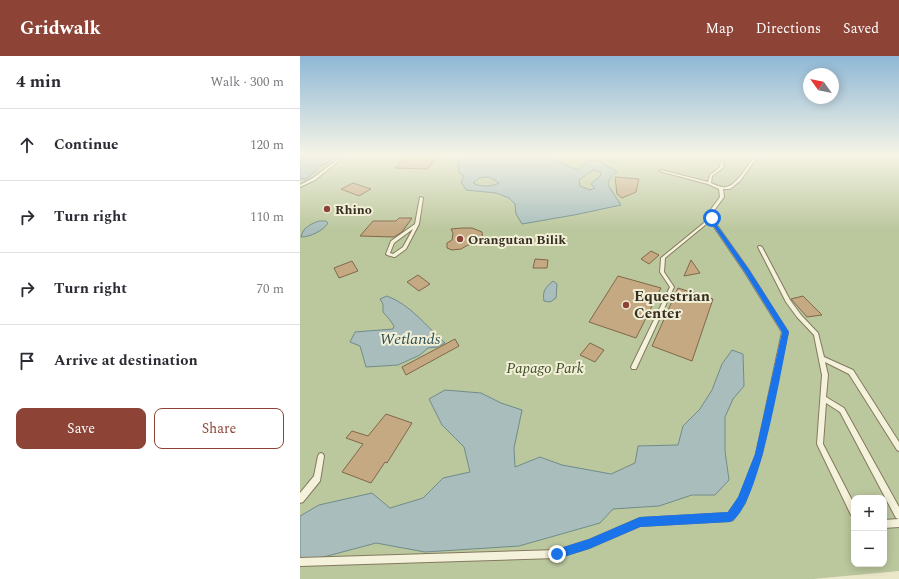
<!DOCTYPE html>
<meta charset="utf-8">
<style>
body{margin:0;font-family:Spectral,serif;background:#f7f7f7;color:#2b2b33}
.controls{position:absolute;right:12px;bottom:12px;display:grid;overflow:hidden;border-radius:8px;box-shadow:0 2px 10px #0003}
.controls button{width:36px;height:36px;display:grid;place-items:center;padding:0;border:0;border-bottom:1px solid #e1e1e2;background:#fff;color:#2b2b33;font:20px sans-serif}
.compass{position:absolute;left:503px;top:12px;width:36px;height:36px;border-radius:50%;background:#fff;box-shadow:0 2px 10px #0003;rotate:303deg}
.stop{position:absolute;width:12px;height:12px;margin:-9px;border:3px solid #1a73e8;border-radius:50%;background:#fff}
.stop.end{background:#1a73e8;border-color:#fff;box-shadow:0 1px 4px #0008}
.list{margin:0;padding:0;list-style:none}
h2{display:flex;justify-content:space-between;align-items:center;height:52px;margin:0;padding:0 16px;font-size:17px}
h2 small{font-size:13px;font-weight:400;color:#7c7c81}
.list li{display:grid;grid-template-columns:26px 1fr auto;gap:12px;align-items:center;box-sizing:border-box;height:72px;padding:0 16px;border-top:1px solid #e1e1e2}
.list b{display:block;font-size:15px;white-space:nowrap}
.list em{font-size:13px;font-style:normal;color:#7c7c81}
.actions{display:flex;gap:8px;padding:12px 16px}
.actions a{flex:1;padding:9px 0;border:1px solid #8d4436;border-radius:8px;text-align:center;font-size:14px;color:#8d4436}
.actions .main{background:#8d4436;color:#fff}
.icon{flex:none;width:22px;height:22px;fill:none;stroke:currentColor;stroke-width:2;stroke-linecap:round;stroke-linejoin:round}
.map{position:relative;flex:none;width:599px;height:523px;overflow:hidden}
header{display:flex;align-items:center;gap:24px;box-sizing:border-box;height:56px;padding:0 20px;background:#8d4436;color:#fff}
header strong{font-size:19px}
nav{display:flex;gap:22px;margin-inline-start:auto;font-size:14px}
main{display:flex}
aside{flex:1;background:#fff}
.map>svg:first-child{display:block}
.green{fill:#bbc79d;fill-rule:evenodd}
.water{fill:#a9bebc;stroke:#708c8a;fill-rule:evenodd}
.building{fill:#c4a983;stroke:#816848}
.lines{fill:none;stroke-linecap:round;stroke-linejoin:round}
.service-casing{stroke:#84795f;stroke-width:2}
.service{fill:#f5f2db;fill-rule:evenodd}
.route{fill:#1a73e8}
.poi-dot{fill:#8d4436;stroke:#f2efd7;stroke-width:1.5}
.labels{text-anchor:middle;stroke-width:4;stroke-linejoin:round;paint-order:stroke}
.far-poi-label{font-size:13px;font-weight:bold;fill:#362f21;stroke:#f2efd7;text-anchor:start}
.poi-label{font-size:15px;font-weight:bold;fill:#362f21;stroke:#f2efd7;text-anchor:start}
.park-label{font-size:15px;font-style:italic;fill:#40502a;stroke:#f2efd7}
.water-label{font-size:16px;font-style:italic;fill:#325154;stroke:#f2efd7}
</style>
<header>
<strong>Gridwalk</strong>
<nav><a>Map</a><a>Directions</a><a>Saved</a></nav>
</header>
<main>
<aside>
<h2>4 min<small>Walk · 300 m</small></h2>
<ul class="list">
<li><svg class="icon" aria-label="ahead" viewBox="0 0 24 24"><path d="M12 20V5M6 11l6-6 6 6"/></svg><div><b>Continue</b></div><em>120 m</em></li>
<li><svg class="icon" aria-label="right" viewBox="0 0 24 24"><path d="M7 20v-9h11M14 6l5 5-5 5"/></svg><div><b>Turn right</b></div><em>110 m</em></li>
<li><svg class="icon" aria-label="right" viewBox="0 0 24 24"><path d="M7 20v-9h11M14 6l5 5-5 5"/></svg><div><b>Turn right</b></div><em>70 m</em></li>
<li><svg class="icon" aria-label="arrive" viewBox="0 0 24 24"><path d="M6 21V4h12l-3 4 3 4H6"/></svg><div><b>Arrive at destination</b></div></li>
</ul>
<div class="actions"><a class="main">Save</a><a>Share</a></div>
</aside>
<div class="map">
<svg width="599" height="523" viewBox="0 0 599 523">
<rect width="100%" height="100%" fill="#eae6c8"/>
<path class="green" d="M 0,100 L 599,100 L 599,515 L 513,523 L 0,523 ZM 554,442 L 584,442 L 584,508 L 554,508 Z"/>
<g class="water">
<path d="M 0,100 L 39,100 L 22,109 L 6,123 L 0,123 Z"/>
<path d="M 166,100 L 231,100 L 237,103 L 250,102 L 278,114 L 287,106 L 298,104 L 317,116 C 313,119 308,123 308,129 L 321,149 L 274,159 L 222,168 L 216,158 L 215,148 L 209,142 L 196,137 L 166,134 L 161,126 L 164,120 L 159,117 L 158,106 ZM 293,114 L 300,116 L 301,119 L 291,128 L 295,132 L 290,134 L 280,130 L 279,124 ZM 189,121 L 199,127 C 192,131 179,131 173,127 L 179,122 Z"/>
<path d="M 19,165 L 26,165 L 28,167 C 23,175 10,181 1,181 C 3,171 11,168 19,165 Z"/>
<path d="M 253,225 L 257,228 L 256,242 L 250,246 L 244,245 C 242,235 246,231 253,225 Z"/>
<path d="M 87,240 C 111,249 126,270 145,287 L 137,291 L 128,292 L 120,299 L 98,309 L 66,311 L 60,290 L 50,286 L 55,276 L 93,273 L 94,270 L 90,264 L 83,256 L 83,248 L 80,243 Z"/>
<path d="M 432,294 L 443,298 L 444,330 L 433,343 L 425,361 L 425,395 L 429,424 L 415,439 L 392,439 L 359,450 L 313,453 L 300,467 L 219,490 L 125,496 L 76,487 L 16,503 L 0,503 L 0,460 L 19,449 L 72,437 L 90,452 L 123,442 L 143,422 L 170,416 L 164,391 L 142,369 L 129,343 L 145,334 L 181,337 L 201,347 L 222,354 L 214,392 L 215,411 L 240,401 L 262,409 L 311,418 L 335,407 L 338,390 L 378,389 L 383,370 L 400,353 L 412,334 L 422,308 Z"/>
</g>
<g class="building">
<path d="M 106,100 L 137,100 L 128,113 L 95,112 Z"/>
<path d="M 315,121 L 339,123 L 336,136 L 322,142 L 317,138 Z"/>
<path d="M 53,127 L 71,133 L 59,140 L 41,133 Z"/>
<path d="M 99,162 L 112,162 L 102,176 L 94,181 L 60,180 L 73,165 L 96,165 Z"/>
<path d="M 162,172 L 172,172 L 182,176 L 183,187 L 168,189 L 161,193 L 152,194 L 147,192 L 147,187 L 152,184 L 153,177 L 151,173 Z"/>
<path d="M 351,195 L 359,199 L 349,208 L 341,203 Z"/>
<path d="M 235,203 L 248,204 L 247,212 L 233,212 Z"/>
<path d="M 391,204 L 400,217 L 384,220 Z"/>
<path d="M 52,205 L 58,215 L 39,222 L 34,212 Z"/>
<path d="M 118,219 L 130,228 L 119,235 L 107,226 Z"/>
<path d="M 318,220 L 361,232 L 336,282 L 289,266 Z"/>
<path d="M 378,232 L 413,243 L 392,305 L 352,290 Z"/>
<path d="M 503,240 L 522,259 L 507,261 L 491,243 Z"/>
<path d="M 155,283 L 159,290 L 106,319 L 102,311 Z"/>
<path d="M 290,287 L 304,294 L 295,306 L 280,299 Z"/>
<path d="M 86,358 L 112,367 L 87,407 L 85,406 L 71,427 L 42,416 L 63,388 L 46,382 L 52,375 L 68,380 Z"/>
</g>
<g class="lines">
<g class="service-casing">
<g id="service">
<path d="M 42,100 L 45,100 L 15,124 L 0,131 L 0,129 L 13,122 Z"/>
<path d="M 455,100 L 458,100 L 440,125 L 430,133 L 423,133 L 424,141 L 413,156 L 414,165 L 448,213 L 488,276 L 462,398 L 445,447 L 433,464 L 430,465 L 340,470 L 289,492 L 257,502 L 0,510 L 0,502 L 257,494 L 289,484 L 340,462 L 428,457 L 439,442 L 456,398 L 482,276 L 444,215 L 410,165 L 365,202 L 364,216 L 374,231 L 336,313 L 332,313 L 331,311 L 370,231 L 360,216 L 361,202 L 410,162 L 409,156 L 420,141 L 419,133 L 408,128 L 359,115 L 361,114 L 408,126 L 410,119 L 420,111 L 421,105 L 422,104 L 423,105 L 424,111 L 412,120 L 411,127 C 416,129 421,132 426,131 C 436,130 449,108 455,100 Z"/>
<path d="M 120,141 L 123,142 L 119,168 L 106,193 L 95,201 L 94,201 L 87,199 L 86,198 L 91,185 L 115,168 ZM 113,173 L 103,191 L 93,198 L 90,197 L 94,187 Z"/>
<path d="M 459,190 L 460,190 L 462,191 L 490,244 L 501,259 L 518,277 L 524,301 L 553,314 L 599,386 L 599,395 L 597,394 L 549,318 L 525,306 L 528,319 L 526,341 L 544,352 L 599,451 L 599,463 L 596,462 L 540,356 L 526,347 L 523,388 L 554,448 L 554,460 L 551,459 L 517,388 L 522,319 L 514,279 L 497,261 L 486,246 L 458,191 Z"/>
<path d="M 21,397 L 23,398 L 24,400 L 20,425 L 3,446 L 0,447 L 0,437 L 14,420 L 18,400 L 19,398 Z"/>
<path d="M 599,463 L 599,471 L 584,472 L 584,464 Z"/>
</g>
</g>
<use href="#service" class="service"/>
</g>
<linearGradient id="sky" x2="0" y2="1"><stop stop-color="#8fb8d6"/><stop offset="0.57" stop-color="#f6f4e6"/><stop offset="1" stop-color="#f6f4e6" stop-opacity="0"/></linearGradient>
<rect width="599" height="174" fill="url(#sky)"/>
<path class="route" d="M 410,161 L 414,162 L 414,165 L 448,212 L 489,276 C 482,308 459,454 430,466 L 340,471 L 289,493 L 257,503 L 254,502 L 252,498 L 254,494 L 289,483 L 340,461 L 428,456 L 438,441 L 455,398 L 482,276 L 444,215 L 410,165 Z"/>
<g class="poi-dot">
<circle cx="27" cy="153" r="4"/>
<circle cx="160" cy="183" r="4"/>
<circle cx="326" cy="249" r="4"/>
</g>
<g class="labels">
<g class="far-poi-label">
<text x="35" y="158">Rhino</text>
<text x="168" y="188">Orangutan Bilik</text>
</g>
<g class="poi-label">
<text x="334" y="245">Equestrian<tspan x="334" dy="17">Center</tspan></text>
</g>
<g class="park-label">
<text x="245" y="317">Papago Park</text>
</g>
<g class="water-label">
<text x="110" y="288">Wetlands</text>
</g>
</g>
</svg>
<div class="controls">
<button>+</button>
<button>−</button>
</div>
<svg class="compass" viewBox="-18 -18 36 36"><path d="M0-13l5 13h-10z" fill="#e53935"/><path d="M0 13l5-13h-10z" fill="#7c7c81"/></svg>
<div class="stop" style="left:412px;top:162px"></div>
<div class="stop end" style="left:257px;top:498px"></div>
</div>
</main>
